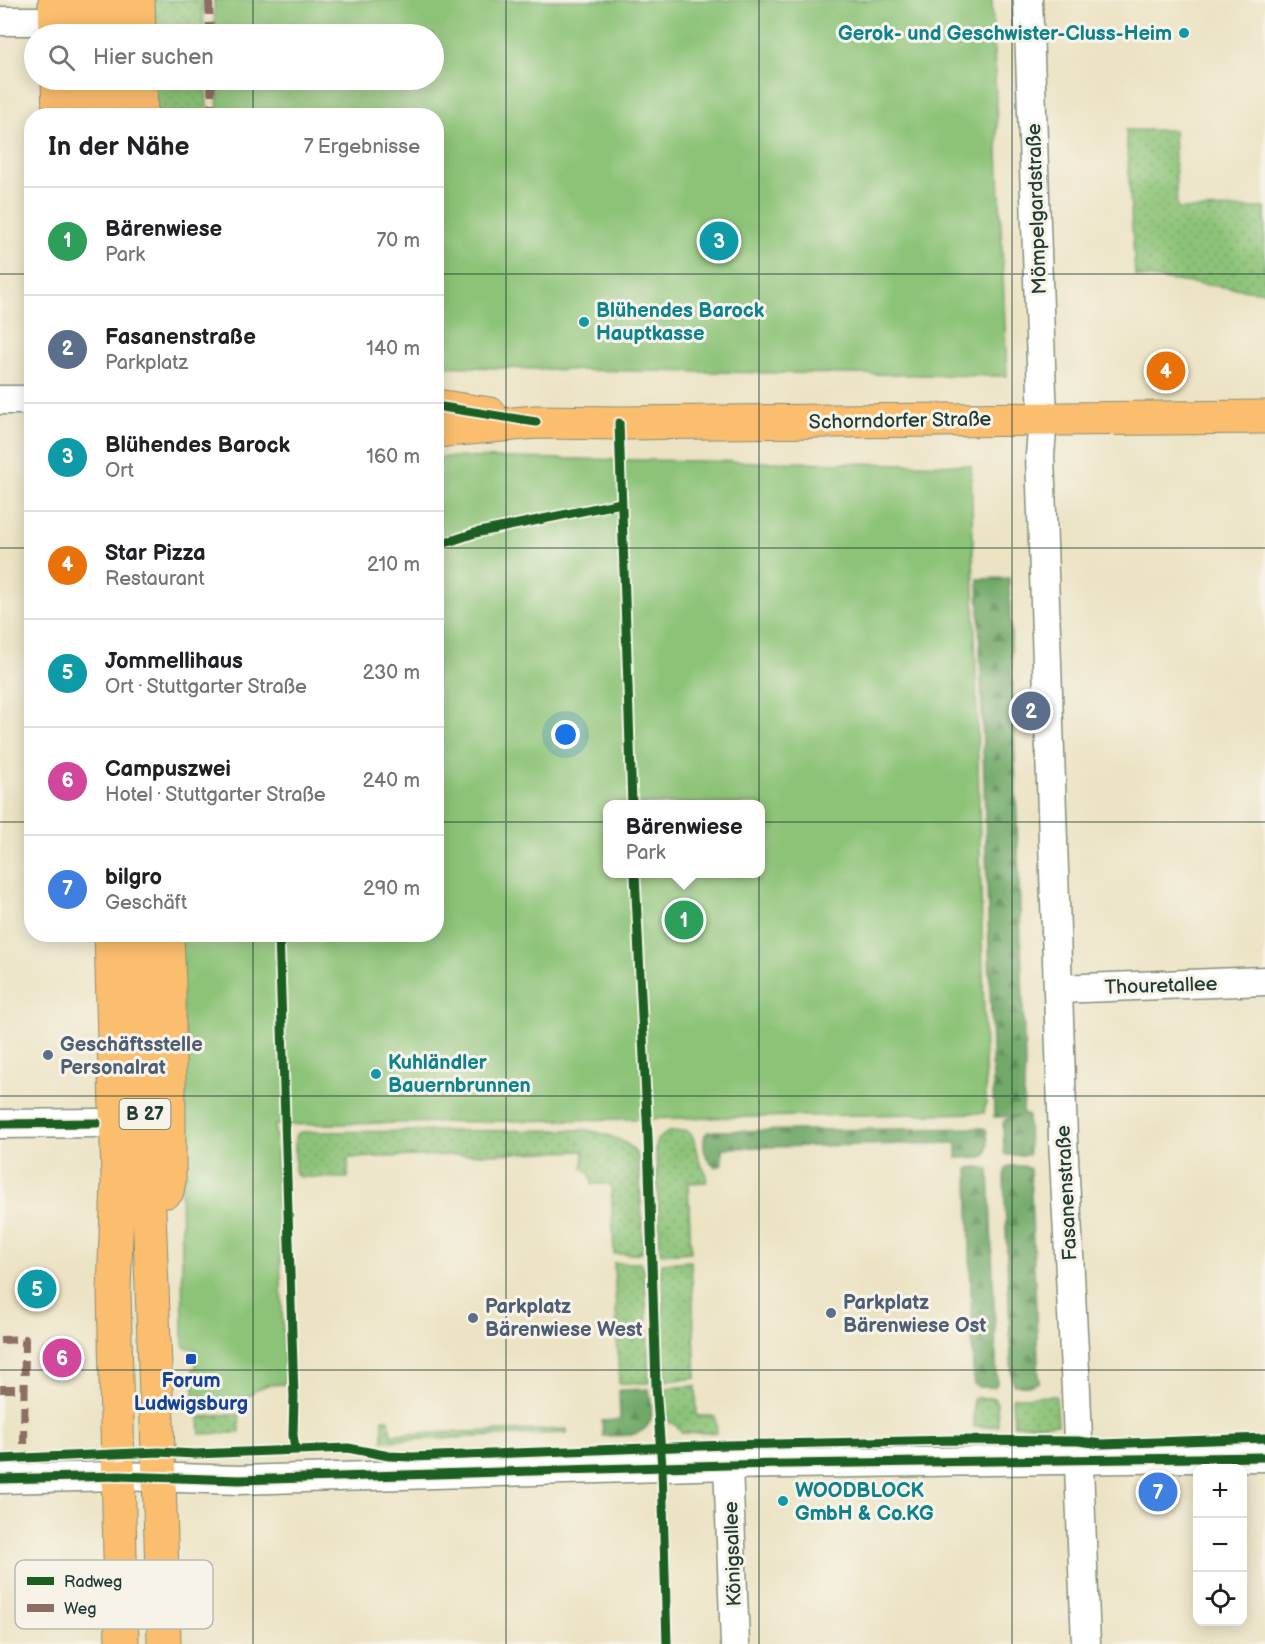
<!DOCTYPE html>
<html lang="de">
<meta charset="utf-8">
<style>
body{margin:0;font-family:"Balsamiq Sans",sans-serif;background:#f6f6f6;color:#202124}
.controls{position:absolute;right:18px;bottom:18px;display:grid;overflow:hidden;border-radius:12px;box-shadow:0 3px 15px #0003}
.controls button{width:54px;height:54px;display:grid;place-items:center;padding:0;border:0;border-bottom:2px solid #e0e0e0;background:#fff;color:#202124;font:30px sans-serif}
.you{position:absolute;left:566px;top:735px;width:21px;height:21px;margin:-15px;border:4px solid #fff;border-radius:50%;background:#1a73e8;box-shadow:0 0 0 9px #1a73e833}
.badge{display:grid;place-items:center;width:39px;height:39px;border-radius:50%;background:#1f6fb2;color:#fff;font-size:20px;font-weight:700}
.pin{position:absolute;translate:-50% -50%;border:3px solid #fff;box-shadow:0 2px 6px #0006}
.popup{position:absolute;left:603px;top:800px;width:162px;height:78px;box-sizing:border-box;display:grid;place-content:center;border-radius:12px;background:#fff;filter:drop-shadow(0 2px 4px #0005);font-size:20px;white-space:nowrap;color:#757577}
.popup b{font-size:22px;color:#202124}
.popup::after{content:'';position:absolute;left:50%;top:100%;margin-left:-12px;border:12px solid transparent;border-top-color:#fff}
.list{margin:0;padding:0;list-style:none}
h2{display:flex;justify-content:space-between;align-items:center;height:78px;margin:0;padding:0 24px;font-size:26px}
h2 small{font-size:20px;font-weight:400;color:#757577}
.list li{display:grid;grid-template-columns:39px 1fr auto;gap:18px;align-items:center;box-sizing:border-box;height:108px;padding:0 24px;border-top:2px solid #e0e0e0}
.list b{display:block;font-size:22px;white-space:nowrap}
.list p{margin:0;font-size:20px;white-space:nowrap;color:#757577}
.list em{font-size:20px;font-style:normal;color:#757577}
.icon{flex:none;width:33px;height:33px;fill:none;stroke:currentColor;stroke-width:2;stroke-linecap:round;stroke-linejoin:round}
.map{position:relative;flex:none;width:1265px;height:1644px;overflow:hidden}
.search{position:absolute;background:#fff;box-shadow:0 3px 15px #0003;left:24px;top:24px;width:420px;height:66px;display:flex;align-items:center;gap:15px;box-sizing:border-box;padding:0 21px;border-radius:33px;color:#757577;font-size:22px}
.panel{position:absolute;background:#fff;box-shadow:0 3px 15px #0003;left:24px;top:108px;width:420px;height:834px;border-radius:24px}
.map>svg:first-child{display:block}
.grass{fill:url(#grass-dots);stroke:#568056;stroke-width:1.5}
.forest{fill:url(#forest-firs);stroke:#48734e;stroke-width:1.5}
.park{fill:#8cc377;stroke:#568056;stroke-width:1.5;fill-rule:evenodd}
.lines{fill:none;stroke-linecap:round;stroke-linejoin:round}
.minor-casing{stroke:#85907c;stroke-width:31}
.major-casing{stroke:#85907c;stroke-width:35}
.minor{stroke:#fff;stroke-width:28}
.major{stroke:#fbbd6e;stroke-width:33}
.quiet{stroke:#8d6e63;stroke-width:8;stroke-dasharray:15 8;stroke-linecap:butt}
.cycleway-casing{stroke:#f7f3e8;stroke-width:13}
.cycleway{stroke:#1b5e20;stroke-width:9}
.grid{fill:none;stroke:#1f3d34;stroke-width:1.5;stroke-opacity:0.55}
.culture-dot{fill:#0f9aa8;stroke:#f7f3e8;stroke-width:2}
.service-dot{fill:#5c6f8a;stroke:#f7f3e8;stroke-width:2}
.transit-dot{fill:#1a4fb4;stroke:#f7f3e8;stroke-width:2}
.labels{text-anchor:middle;stroke-width:6;stroke-linejoin:round;paint-order:stroke}
.shield{fill:#f7f3e8;stroke:#60746a;stroke-width:1.5}
.shield-label{font-size:18px;font-weight:bold;fill:#1f3d34}
.culture-label{font-size:20px;font-weight:bold;fill:#0d838f;stroke:#f7f3e8;text-anchor:start}
.street-label{font-size:20px;fill:#1f3d34;stroke:#f7f3e8}
.service-label{font-size:20px;font-weight:bold;fill:#4e5e75;stroke:#f7f3e8;text-anchor:start}
.transit-label{font-size:20px;font-weight:bold;fill:#164399;stroke:#f7f3e8}
.key{fill:#f7f3e8;stroke:#b6bcb2;stroke-width:1.5}
.key-label{font-size:16px;fill:#1f3d34}
</style>
<div class="map">
<svg width="1265" height="1644" viewBox="0 0 1265 1644">
<defs>
<pattern id="grass-dots" width="8" height="8" patternUnits="userSpaceOnUse" patternTransform="scale(1.5)"><rect width="8" height="8" fill="#8cc377"/><path d="M2 2h.1M6 6h.1" fill="none" stroke="#72a062" stroke-width="1.8" stroke-linecap="round"/></pattern>
<pattern id="forest-firs" width="22" height="20" patternUnits="userSpaceOnUse" patternTransform="scale(1.5)"><rect width="22" height="20" fill="#71a968"/><path d="M5 1l3.5 6h-7zM16 11l3.5 6h-7z" fill="#5c8b56"/></pattern>
</defs>
<rect width="100%" height="100%" fill="#f7f3e8"/>
<filter id="ink" filterUnits="userSpaceOnUse"><feTurbulence type="fractalNoise" baseFrequency=".0167" numOctaves="2"/><feDisplacementMap in="SourceGraphic" scale="12" xChannelSelector="R" yChannelSelector="G"/><feConvolveMatrix kernelMatrix="1 2 1 2 8 2 1 2 1" color-interpolation-filters="sRGB"/></filter>
<filter id="wash" filterUnits="userSpaceOnUse"><feTurbulence type="fractalNoise" baseFrequency=".008" numOctaves="4" result="noise"/><feDisplacementMap in="SourceGraphic" scale="24" xChannelSelector="R" yChannelSelector="G"/><feGaussianBlur stdDeviation="1.35" result="paint"/><feColorMatrix in="noise" values="0 0 0 0 0 0 0 0 0 0 0 0 0 0 0 0 0 1.4 0 .05"/><feComposite in="paint" operator="in"/></filter>
<g filter="url(#wash)">
<rect width="100%" height="100%" fill="#ebe3c3"/>
<g class="grass">
<path d="M 149,0 L 203,0 L 204,34 L 150,34 Z"/>
<path d="M 152,80 L 206,80 L 207,115 L 153,115 Z"/>
<path d="M 1126,130 L 1174,130 L 1177,209 L 1265,208 L 1265,292 L 1135,276 Z"/>
<path d="M 586,1130 C 605,1134 634,1140 639,1161 L 643,1241 L 642,1252 L 635,1254 L 614,1254 L 611,1184 L 592,1184 C 592,1176 590,1173 583,1168 L 584,1151 L 348,1158 L 348,1178 L 301,1177 L 296,1175 L 295,1172 L 295,1138 L 297,1134 L 301,1132 Z"/>
<path d="M 686,1131 L 691,1134 L 693,1137 L 699,1161 L 707,1175 L 706,1182 L 688,1183 L 691,1252 L 662,1254 L 660,1252 L 656,1148 L 657,1140 L 668,1132 Z"/>
<path d="M 691,1261 L 696,1378 L 665,1381 L 661,1264 L 663,1263 Z"/>
<path d="M 614,1263 L 641,1263 L 645,1272 L 649,1383 L 619,1383 Z"/>
<path d="M 696,1386 L 697,1416 L 715,1416 L 717,1433 L 682,1433 L 676,1425 L 667,1421 L 665,1388 Z"/>
<path d="M 1056,1396 L 1058,1424 L 1014,1425 L 1012,1400 L 1014,1397 Z"/>
<path d="M 976,1398 L 994,1398 L 997,1403 L 998,1426 L 974,1427 L 973,1400 Z"/>
<path d="M 239,1414 L 240,1433 L 200,1434 L 199,1418 L 201,1417 Z"/>
<path d="M 383,1419 L 389,1419 L 391,1434 L 567,1429 L 567,1433 L 383,1441 Z"/>
</g>
<g class="forest">
<path d="M 1009,578 L 1025,1064 L 1023,1115 L 1028,1115 L 1029,1155 L 1006,1155 L 1004,1153 L 1003,1124 L 1005,1120 L 1019,1116 L 994,1117 L 978,579 Z"/>
<path d="M 982,1128 L 986,1129 C 988,1137 989,1149 985,1156 L 982,1157 L 957,1158 L 957,1143 L 722,1148 L 722,1165 L 716,1167 C 704,1159 702,1148 705,1135 L 708,1132 L 715,1131 Z"/>
<path d="M 1009,1166 L 1024,1166 L 1030,1169 L 1039,1382 C 1032,1387 1022,1385 1014,1385 L 1012,1381 L 1004,1175 L 1006,1169 Z"/>
<path d="M 979,1167 L 989,1169 L 997,1384 L 994,1387 L 979,1387 L 974,1384 L 973,1374 L 968,1170 L 970,1168 Z"/>
<path d="M 649,1389 C 650,1398 653,1411 651,1419 C 645,1439 619,1435 603,1436 L 602,1421 L 620,1420 L 619,1390 Z"/>
</g>
<g class="park">
<path d="M 214,0 L 992,0 L 1007,376 L 570,370 L 437,366 L 436,116 L 218,115 L 217,80 L 434,80 L 434,34 L 215,34 Z"/>
<path d="M 437,457 L 971,465 L 986,1103 L 984,1113 L 275,1125 L 285,1384 L 267,1385 L 256,1390 L 239,1404 L 233,1407 L 195,1408 L 193,1369 L 196,1368 L 196,1349 L 184,1347 L 183,1337 L 178,935 L 436,934 ZM 608,804 L 760,804 L 760,874 L 608,874 Z"/>
</g>
</g>
<g filter="url(#ink)">
<g class="lines">
<g class="minor-casing">
<g id="minor">
<path d="M 1028,0 L 1042,392 L 1043,419 L 1040,455 L 1063,1139 L 1076,1390 L 1086,1644"/>
<path d="M 0,21 L 56,21"/>
<path d="M 0,400 L 32,400"/>
<path d="M 1058,989 L 1265,981"/>
<path d="M 0,1124 L 97,1123"/>
<path d="M 728,1465 L 735,1644"/>
<path d="M 0,1479 L 118,1476 L 239,1480 L 728,1465 L 1265,1457"/>
</g>
</g>
<g class="major-casing">
<g id="major">
<path d="M 55,0 L 56,34"/>
<path d="M 80,0 L 82,34"/>
<path d="M 107,0 L 108,34"/>
<path d="M 138,0 L 139,34"/>
<path d="M 58,80 L 59,116"/>
<path d="M 83,80 L 84,116"/>
<path d="M 109,80 L 110,116"/>
<path d="M 140,80 L 141,116"/>
<path d="M 436,406 L 490,414"/>
<path d="M 436,431 L 536,422 L 619,423 L 1265,417"/>
<path d="M 111,934 L 118,1180 L 114,1291 L 122,1644"/>
<path d="M 138,934 C 147,1171 158,1407 164,1644"/>
<path d="M 167,934 L 169,986 L 169,1181 L 167,1191"/>
</g>
</g>
<use href="#minor" class="minor"/>
<use href="#major" class="major"/>
<g class="quiet">
<path d="M 209,0 L 210,34"/>
<path d="M 211,80 L 212,116"/>
<path d="M 0,1340 L 25,1339 L 24,1449 L 26,1458"/>
<path d="M 0,1389 L 25,1389"/>
</g>
<g class="cycleway-casing">
<g id="cycleway">
<path d="M 436,406 L 536,422"/>
<path d="M 619,423 L 632,804"/>
<path d="M 436,546 L 475,533 L 621,503"/>
<path d="M 635,874 L 648,1138 L 656,1386 L 662,1467 L 667,1644"/>
<path d="M 279,934 L 294,1397 L 293,1435 L 295,1449"/>
<path d="M 0,1124 L 97,1123"/>
<path d="M 0,1459 L 159,1452 L 195,1454 L 348,1448 L 389,1456 L 412,1457 L 728,1445 L 954,1440 L 1078,1441 L 1102,1444 L 1265,1438"/>
<path d="M 0,1479 L 118,1476 L 239,1480 L 728,1465 L 1265,1457"/>
</g>
</g>
<use href="#cycleway" class="cycleway"/>
</g>
</g>
<path class="grid" d="M 253,0 L 253,34M 506,0 L 506,1644M 759,0 L 759,1644M 1012,0 L 1012,1644M 253,80 L 253,116M 0,274 L 32,274M 436,274 L 1265,274M 0,548 L 32,548M 436,548 L 1265,548M 0,822 L 32,822M 436,822 L 1265,822M 253,934 L 253,1644M 0,1096 L 1265,1096M 0,1370 L 1265,1370"/>
<g class="culture-dot">
<circle cx="1184" cy="33" r="6"/>
<circle cx="584" cy="322" r="6"/>
<circle cx="376" cy="1074" r="6"/>
<circle cx="783" cy="1501" r="6"/>
</g>
<g class="service-dot">
<circle cx="48" cy="1055" r="6"/>
<circle cx="831" cy="1313" r="6"/>
<circle cx="473" cy="1318" r="6"/>
</g>
<rect class="transit-dot" x="185" y="1353" width="12" height="12" rx="3"/>
<g class="labels">
<rect class="shield" x="119.5" y="1099" width="51" height="30" rx="4.5"/>
<g class="shield-label">
<text x="145" y="1120">B 27</text>
</g>
<g class="culture-label">
<text x="1172" y="40" text-anchor="end">Gerok- und Geschwister-Cluss-Heim</text>
<text x="596" y="317">Blühendes Barock<tspan x="596" dy="23">Hauptkasse</tspan></text>
<text x="388" y="1069">Kuhländler<tspan x="388" dy="23">Bauernbrunnen</tspan></text>
<text x="795" y="1497">WOODBLOCK<tspan x="795" dy="23">GmbH &amp; Co.KG</tspan></text>
</g>
<g class="street-label">
<text transform="translate(1036 209) rotate(-92)" y="7">Mömpelgardstraße</text>
<text transform="translate(900 420) rotate(-1)" y="7">Schorndorfer Straße</text>
<text transform="translate(1161 985) rotate(-2)" y="7">Thouretallee</text>
<text transform="translate(1066 1193) rotate(-93)" y="7">Fasanenstraße</text>
<text transform="translate(732 1554) rotate(-92)" y="7">Königsallee</text>
</g>
<g class="service-label">
<text x="60" y="1051">Geschäftsstelle<tspan x="60" dy="23">Personalrat</tspan></text>
<text x="843" y="1309">Parkplatz<tspan x="843" dy="23">Bärenwiese Ost</tspan></text>
<text x="485" y="1313">Parkplatz<tspan x="485" dy="23">Bärenwiese West</tspan></text>
</g>
<g class="transit-label">
<text x="191" y="1387">Forum<tspan x="191" dy="23">Ludwigsburg</tspan></text>
</g>
</g>
<rect x="15" y="1560" width="198" height="69" rx="9" class="key"/>
<rect x="27" y="1577" width="27" height="8" fill="#1b5e20"/>
<rect x="27" y="1604" width="27" height="8" fill="#8d6e63"/>
<g class="key-label">
<text x="64" y="1587">Radweg</text>
<text x="64" y="1614">Weg</text>
</g>
</svg>
<div class="controls">
<button>+</button>
<button>−</button>
<button><svg class="icon" aria-label="locate" viewBox="0 0 24 24"><circle cx="12" cy="12" r="6"/><path d="M12 2v4M12 18v4M2 12h4M18 12h4"/></svg></button>
</div>
<div class="you"></div>
<div class="pin badge" style="left:684px;top:920px;background:#2e9e5b">1</div>
<div class="popup"><b>Bärenwiese</b>Park</div>
<div class="pin badge" style="left:1031px;top:711px;background:#5c6f8a">2</div>
<div class="pin badge" style="left:719px;top:241px;background:#0f9aa8">3</div>
<div class="pin badge" style="left:1166px;top:371px;background:#e8710a">4</div>
<div class="pin badge" style="left:37px;top:1289px;background:#0f9aa8">5</div>
<div class="pin badge" style="left:62px;top:1358px;background:#d1479c">6</div>
<div class="pin badge" style="left:1158px;top:1492px;background:#3f7fe0">7</div>
<div class="search"><svg class="icon" aria-label="search" viewBox="0 0 24 24"><circle cx="10" cy="10" r="6"/><path d="M15 15l6 6"/></svg>Hier suchen</div>
<section class="panel">
<h2>In der Nähe<small>7 Ergebnisse</small></h2>
<ul class="list">
<li><span class="badge" style="background:#2e9e5b">1</span><div><b>Bärenwiese</b><p>Park</p></div><em>70 m</em></li>
<li><span class="badge" style="background:#5c6f8a">2</span><div><b>Fasanenstraße</b><p>Parkplatz</p></div><em>140 m</em></li>
<li><span class="badge" style="background:#0f9aa8">3</span><div><b>Blühendes Barock</b><p>Ort</p></div><em>160 m</em></li>
<li><span class="badge" style="background:#e8710a">4</span><div><b>Star Pizza</b><p>Restaurant</p></div><em>210 m</em></li>
<li><span class="badge" style="background:#0f9aa8">5</span><div><b>Jommellihaus</b><p>Ort · Stuttgarter Straße</p></div><em>230 m</em></li>
<li><span class="badge" style="background:#d1479c">6</span><div><b>Campuszwei</b><p>Hotel · Stuttgarter Straße</p></div><em>240 m</em></li>
<li><span class="badge" style="background:#3f7fe0">7</span><div><b>bilgro</b><p>Geschäft</p></div><em>290 m</em></li>
</ul>
</section>
</div>
